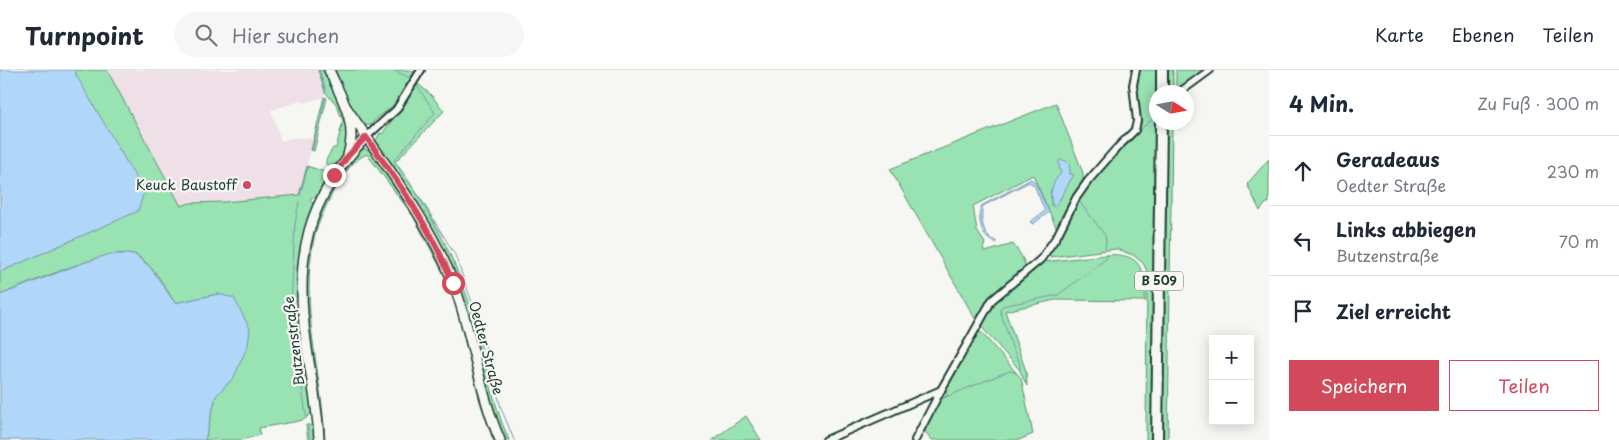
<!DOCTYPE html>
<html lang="de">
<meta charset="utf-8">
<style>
body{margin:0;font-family:"Playpen Sans",sans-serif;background:#f6f6f7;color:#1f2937}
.controls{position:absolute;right:15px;bottom:15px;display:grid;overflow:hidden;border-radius:0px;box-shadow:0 2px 12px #0003}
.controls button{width:45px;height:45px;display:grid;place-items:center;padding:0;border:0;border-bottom:1px solid #e0e1e3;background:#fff;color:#1f2937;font:25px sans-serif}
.compass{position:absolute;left:1149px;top:15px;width:45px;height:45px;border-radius:50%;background:#fff;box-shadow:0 2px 12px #0003;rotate:101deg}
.stop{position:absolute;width:15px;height:15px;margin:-11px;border:4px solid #d1495b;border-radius:50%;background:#fff}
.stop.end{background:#d1495b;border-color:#fff;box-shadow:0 1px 5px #0008}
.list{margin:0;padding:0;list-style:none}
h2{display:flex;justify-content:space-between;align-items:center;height:65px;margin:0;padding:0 20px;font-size:21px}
h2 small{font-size:16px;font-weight:400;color:#747a83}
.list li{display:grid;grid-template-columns:32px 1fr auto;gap:15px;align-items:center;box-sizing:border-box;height:70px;padding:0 20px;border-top:1px solid #e0e1e3}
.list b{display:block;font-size:19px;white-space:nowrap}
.list p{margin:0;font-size:16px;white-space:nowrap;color:#747a83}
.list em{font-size:16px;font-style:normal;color:#747a83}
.actions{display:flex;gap:10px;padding:15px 20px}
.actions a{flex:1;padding:11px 0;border:1px solid #d1495b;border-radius:0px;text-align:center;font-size:18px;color:#d1495b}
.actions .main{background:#d1495b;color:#fff}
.icon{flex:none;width:28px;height:28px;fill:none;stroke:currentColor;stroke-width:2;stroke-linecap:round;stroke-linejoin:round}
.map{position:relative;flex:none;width:1269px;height:370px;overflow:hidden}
header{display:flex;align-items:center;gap:30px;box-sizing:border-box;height:70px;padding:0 25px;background:#fff;border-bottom:1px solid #e0e1e3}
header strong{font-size:24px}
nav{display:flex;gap:28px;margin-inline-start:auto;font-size:18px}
.search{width:350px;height:45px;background:#f6f6f7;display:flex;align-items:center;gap:12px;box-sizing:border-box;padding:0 18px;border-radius:28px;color:#747a83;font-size:19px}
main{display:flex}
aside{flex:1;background:#fff}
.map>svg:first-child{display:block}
.built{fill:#eee0e6}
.green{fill:#99e2b1;stroke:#5c9072;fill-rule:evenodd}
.water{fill:#b0d6f9;stroke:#7699aa}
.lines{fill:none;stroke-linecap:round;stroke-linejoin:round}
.stream{stroke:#7699aa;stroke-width:1}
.street-casing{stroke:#1f3d34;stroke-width:10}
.secondary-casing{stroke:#1f3d34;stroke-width:12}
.primary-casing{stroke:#1f3d34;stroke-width:14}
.street{stroke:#f6f6f2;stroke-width:6}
.secondary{stroke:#f6f6f2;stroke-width:9}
.primary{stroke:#f6f6f2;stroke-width:10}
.route{stroke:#d1495b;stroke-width:6}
.poi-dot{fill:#d1495b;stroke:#f6f6f2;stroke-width:2}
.labels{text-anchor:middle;stroke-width:4.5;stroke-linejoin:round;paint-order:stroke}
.shield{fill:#f6f6f2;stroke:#60746d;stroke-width:1}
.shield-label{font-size:12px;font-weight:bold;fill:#1f3d34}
.poi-label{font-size:14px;fill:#1f3d34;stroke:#f6f6f2;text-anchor:end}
.street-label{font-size:14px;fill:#1f3d34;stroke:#f6f6f2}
</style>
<header>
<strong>Turnpoint</strong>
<div class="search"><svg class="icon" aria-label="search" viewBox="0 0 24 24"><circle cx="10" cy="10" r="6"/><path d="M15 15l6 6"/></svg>Hier suchen</div>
<nav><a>Karte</a><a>Ebenen</a><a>Teilen</a></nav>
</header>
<main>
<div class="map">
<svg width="1269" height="370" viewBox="0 0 1269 370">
<rect width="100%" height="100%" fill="#f6f6f2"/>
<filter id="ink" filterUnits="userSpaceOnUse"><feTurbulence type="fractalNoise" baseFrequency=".02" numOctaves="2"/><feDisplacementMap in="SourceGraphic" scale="10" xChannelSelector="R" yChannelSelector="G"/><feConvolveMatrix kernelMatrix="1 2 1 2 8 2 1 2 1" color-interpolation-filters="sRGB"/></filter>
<g filter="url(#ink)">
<path class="built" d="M 107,0 L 318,0 L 325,22 L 324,27 L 304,33 L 301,31 L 271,40 L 281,71 L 290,68 L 314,68 L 299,125 L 224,132 L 190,133 L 181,136 Z"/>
<g class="green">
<path d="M 75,0 L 107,0 L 181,136 L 190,133 L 224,132 L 299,125 L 307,96 L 325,102 L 328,108 L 317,127 L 311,128 L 310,130 L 313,133 C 311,152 301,169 299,188 C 296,238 307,291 313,341 L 305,349 L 299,351 L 259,358 L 260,365 L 241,370 L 205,370 L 216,326 L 234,307 L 218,224 L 175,233 C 164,216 154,196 136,185 C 117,174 23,216 0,225 L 0,202 L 138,140 L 76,5 Z"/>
<path d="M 318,0 L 324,0 L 348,52 L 346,83 L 336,94 L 330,96 L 326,94 L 326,90 L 333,78 L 336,78 L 343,51 L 336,34 L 325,22 Z"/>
<path d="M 332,0 L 409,0 L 417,3 L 396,33 L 373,52 L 374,54 C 366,57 363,55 358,49 Z"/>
<path d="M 1137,0 L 1159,0 L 1159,22 L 1156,22 L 1155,370 L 1146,370 L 1147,201 L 1143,193 L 1133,185 L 1116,179 L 1051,187 L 1049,183 L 1078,128 L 1128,69 L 1140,59 C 1137,38 1134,20 1137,0 Z"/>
<rect x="1164" y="0" width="9" height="22"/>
<path d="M 1176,0 L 1207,0 L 1179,19 L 1176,16 Z"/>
<path d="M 417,13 L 431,25 L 444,41 L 395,92 C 429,138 456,189 473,245 C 485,287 491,330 509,370 L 502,370 L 495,350 L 460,222 L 376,75 L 376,70 L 380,63 L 382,64 L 409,27 Z"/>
<path d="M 324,27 L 327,28 L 314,81 L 311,80 Z"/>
<path d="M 1056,33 L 1083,103 L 1083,110 L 1057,159 L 1033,105 L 973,136 L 977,161 L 985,173 L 983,179 L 985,182 L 1013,174 C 1019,182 1025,189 1025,199 L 1000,221 L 977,252 L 890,99 ZM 1068,93 L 1070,104 L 1073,105 L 1059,131 L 1051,135 L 1051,120 Z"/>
<path d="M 1172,52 L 1168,370 L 1161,370 L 1164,53 Z"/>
<path d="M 365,79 L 370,81 L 376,87 L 406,131 L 427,165 L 445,199 L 457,232 L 496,370 L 493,370 L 480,332 L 456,236 L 447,210 L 413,146 L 367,84 C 354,89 341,107 334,120 C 326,136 318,152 314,169 C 299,236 322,303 325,370 L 323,370 L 323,356 L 305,246 L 307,179 L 321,135 L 340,102 L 359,81 Z"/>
<path d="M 1269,89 L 1269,133 L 1266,133 L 1260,141 L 1247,114 Z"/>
<path d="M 1105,185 C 1142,182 1145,200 1145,231 L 1055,230 L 1005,241 L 1026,301 L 1027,316 L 1019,299 L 984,260 C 976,238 1020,209 1035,196 L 1043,192 Z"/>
<path d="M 975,262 L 981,262 L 1021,308 L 1033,364 L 1019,370 L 932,370 L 923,359 L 939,329 L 948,325 L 943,321 Z"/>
<path d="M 746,346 L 761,370 L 712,370 Z"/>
<path d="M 306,355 L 310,355 L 315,359 L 317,370 L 308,370 Z"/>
</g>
<g class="water">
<path d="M 0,0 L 75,0 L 76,5 L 144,122 L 138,141 L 0,202 Z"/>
<path d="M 1061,90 C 1070,90 1070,97 1070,104 L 1073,104 L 1073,106 C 1067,115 1060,132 1053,137 C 1048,125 1052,112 1061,103 L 1059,97 L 1059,91 Z"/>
<path d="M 1031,109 L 1035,112 L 1049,142 L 1033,154 L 1030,152 L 1045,141 L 1034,115 L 1029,112 L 983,136 C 980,148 983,168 996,171 L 996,173 C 980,168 978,150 981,136 Z"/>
<path d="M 110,184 L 134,184 L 150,197 L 175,233 L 218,224 L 234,228 L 250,259 L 248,275 L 234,307 L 216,326 L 205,370 L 0,370 L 0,225 L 80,194 Z"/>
</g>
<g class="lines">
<g class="stream">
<path d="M 319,0 L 326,21"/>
<path d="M 393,0 L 412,9"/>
<path d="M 416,14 L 435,43 L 394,90 L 421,129 L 455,185 L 479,252 L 501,338 L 514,370"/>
<path d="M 1186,22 L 1203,9"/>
<path d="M 1138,61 L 1154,48"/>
<path d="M 312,80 L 325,29"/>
<path d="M 300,125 L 308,97"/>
<path d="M 1078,130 L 1105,165 L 1106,171 L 1105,180"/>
<path d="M 299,132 L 295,154 L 291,236 L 306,346"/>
<path d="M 1020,300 L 1020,294 L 1012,277 L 1000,240 L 1002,236 L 1058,225 L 1107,188 L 1106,185"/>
<path d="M 939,330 L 1004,303 L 1010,301 L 1016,303"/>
<path d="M 308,357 L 310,370"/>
</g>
<g class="street-casing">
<g id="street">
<path d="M 1180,22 L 1210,0"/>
<path d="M 366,67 L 396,40 L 421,0"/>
<path d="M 826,370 L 941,320"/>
<path d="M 915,370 L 941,320 L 992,230 L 1041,189 L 1057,166 L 1076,128 L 1088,111 L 1115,80 L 1135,60 L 1137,51 L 1133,15 L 1136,0"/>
</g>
</g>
<g class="secondary-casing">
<g id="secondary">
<path d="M 329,0 C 342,29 358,53 348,85"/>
<path d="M 346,37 C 384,94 428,148 453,212 C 473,264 478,320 500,370"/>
<path d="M 319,370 C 318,337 310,304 306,271 C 294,187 306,130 366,67"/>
</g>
</g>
<g class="primary-casing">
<g id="primary">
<path d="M 1162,22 L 1162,0"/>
<path d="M 1157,370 L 1161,52"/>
</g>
</g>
<use href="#street" class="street"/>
<use href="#secondary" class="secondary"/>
<use href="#primary" class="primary"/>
</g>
</g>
<g class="lines" filter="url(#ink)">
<path class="route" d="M 334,105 L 348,86 L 366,67 C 400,115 431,158 453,213"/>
</g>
<circle class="poi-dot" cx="247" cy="115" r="5"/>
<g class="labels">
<rect class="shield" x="1135" y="201.5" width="48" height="19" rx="4"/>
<g class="shield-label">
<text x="1159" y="215">B 509</text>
</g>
<g class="poi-label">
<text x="237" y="120">Keuck Baustoff</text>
</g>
<g class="street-label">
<text transform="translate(294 271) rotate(-97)" y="5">Butzenstraße</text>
<text transform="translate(486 278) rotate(75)" y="5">Oedter Straße</text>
</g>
</g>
</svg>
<div class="controls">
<button>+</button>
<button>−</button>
</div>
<svg class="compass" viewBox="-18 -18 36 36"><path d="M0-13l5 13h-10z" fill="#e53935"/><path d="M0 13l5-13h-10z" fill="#747a83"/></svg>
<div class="stop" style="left:453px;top:213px"></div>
<div class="stop end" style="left:334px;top:105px"></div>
</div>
<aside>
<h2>4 Min.<small>Zu Fuß · 300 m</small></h2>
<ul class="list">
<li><svg class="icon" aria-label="ahead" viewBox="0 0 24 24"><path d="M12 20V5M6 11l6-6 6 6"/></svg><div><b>Geradeaus</b><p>Oedter Straße</p></div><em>230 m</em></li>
<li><svg class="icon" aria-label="left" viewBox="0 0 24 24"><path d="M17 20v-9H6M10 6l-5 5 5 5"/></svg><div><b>Links abbiegen</b><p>Butzenstraße</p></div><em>70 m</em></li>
<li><svg class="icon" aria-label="arrive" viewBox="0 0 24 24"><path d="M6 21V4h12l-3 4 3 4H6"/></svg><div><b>Ziel erreicht</b></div></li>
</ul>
<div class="actions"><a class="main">Speichern</a><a>Teilen</a></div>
</aside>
</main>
